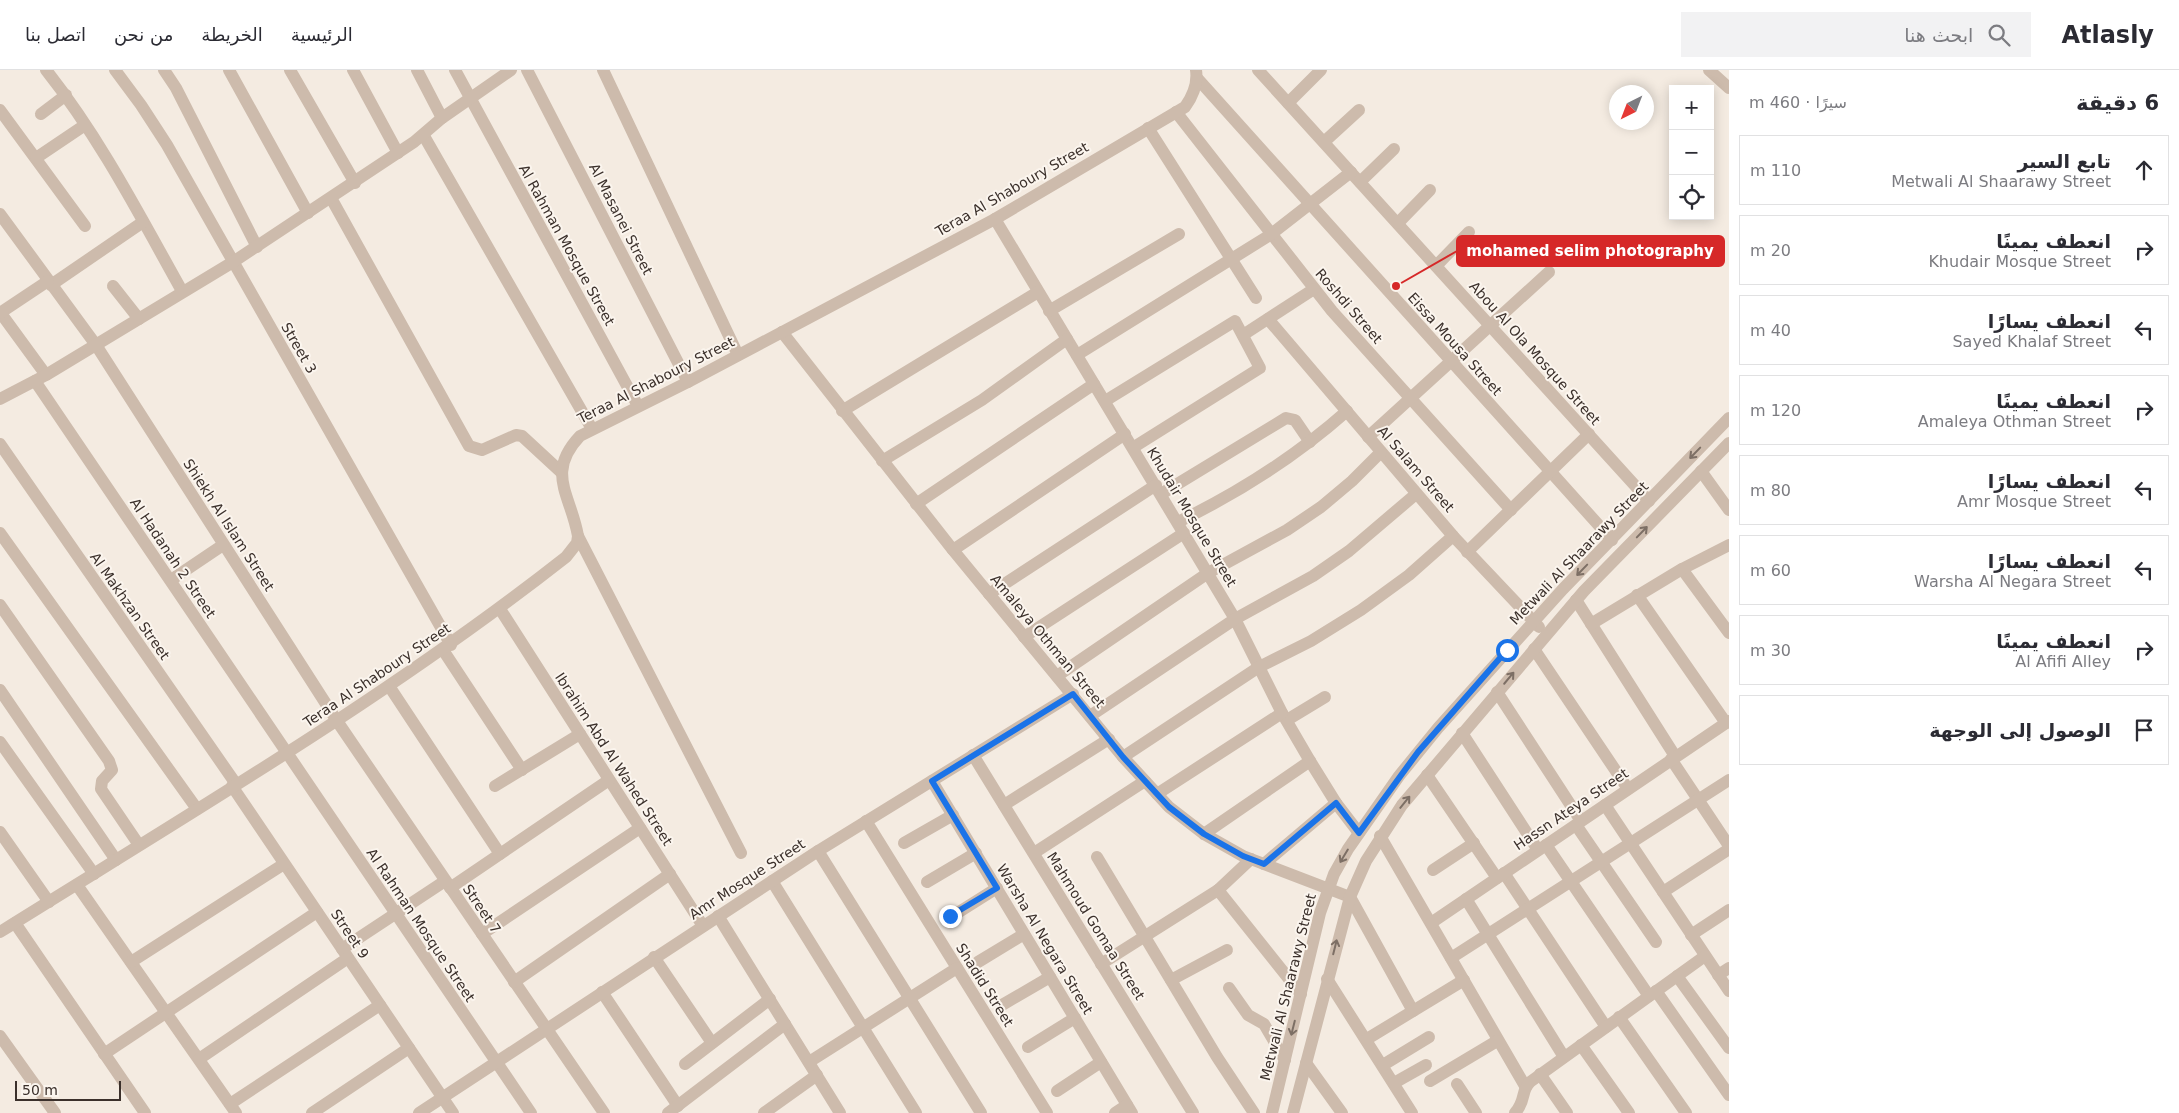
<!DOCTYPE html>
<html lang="ar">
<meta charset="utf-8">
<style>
body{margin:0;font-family:"DejaVu Sans","Noto Sans Arabic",sans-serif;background:#f2f2f3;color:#2b2b33;direction:rtl}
.controls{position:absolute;right:15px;top:15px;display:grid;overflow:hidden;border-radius:0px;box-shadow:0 2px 12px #0003}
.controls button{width:45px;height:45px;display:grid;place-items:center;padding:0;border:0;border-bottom:1px solid #e1e1e2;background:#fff;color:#2b2b33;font:25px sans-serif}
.compass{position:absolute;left:1609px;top:15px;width:45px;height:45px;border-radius:50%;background:#fff;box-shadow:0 2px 12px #0003;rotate:222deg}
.scale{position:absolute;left:15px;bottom:12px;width:106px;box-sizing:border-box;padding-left:5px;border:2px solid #3b302b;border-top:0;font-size:14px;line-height:18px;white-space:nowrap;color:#3b302b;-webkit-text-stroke:4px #fbf5ee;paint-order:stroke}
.stop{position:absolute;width:15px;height:15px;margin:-11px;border:4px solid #1a73e8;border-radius:50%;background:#fff}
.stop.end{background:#1a73e8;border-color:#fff;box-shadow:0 1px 5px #0008}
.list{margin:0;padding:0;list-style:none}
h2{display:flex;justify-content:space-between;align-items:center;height:65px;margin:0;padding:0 20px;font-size:21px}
h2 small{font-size:16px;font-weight:400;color:#7c7c81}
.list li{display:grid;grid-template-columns:32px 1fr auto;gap:15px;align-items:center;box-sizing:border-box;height:70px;margin:0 10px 10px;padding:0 10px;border:1px solid #e1e1e2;border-radius:0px}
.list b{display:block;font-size:19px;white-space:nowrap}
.list p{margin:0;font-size:16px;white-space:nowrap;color:#7c7c81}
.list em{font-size:16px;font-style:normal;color:#7c7c81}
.icon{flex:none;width:28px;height:28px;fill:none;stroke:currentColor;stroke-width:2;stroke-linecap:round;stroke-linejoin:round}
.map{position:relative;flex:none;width:1729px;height:1043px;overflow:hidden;direction:ltr}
header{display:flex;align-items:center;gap:30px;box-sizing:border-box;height:70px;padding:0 25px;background:#fff;border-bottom:1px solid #e1e1e2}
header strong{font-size:24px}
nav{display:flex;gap:28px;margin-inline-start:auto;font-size:18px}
.search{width:350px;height:45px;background:#f2f2f3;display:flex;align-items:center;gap:12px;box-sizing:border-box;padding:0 18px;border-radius:0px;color:#7c7c81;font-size:19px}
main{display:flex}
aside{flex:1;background:#fff}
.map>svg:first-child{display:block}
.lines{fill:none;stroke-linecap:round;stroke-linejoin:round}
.street{stroke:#cdbbac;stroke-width:12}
.oneway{stroke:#7d6f65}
.route{stroke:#1a73e8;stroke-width:6}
.labels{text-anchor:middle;stroke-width:4;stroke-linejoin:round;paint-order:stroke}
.street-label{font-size:14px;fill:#3b302b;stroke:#fbf5ee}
.leader{fill:none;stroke:#d62828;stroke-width:2}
.callout-dot{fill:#d62828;stroke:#fbf5ee;stroke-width:2}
.callout{fill:#d62828;stroke:#d62828;stroke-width:2}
.callout-label{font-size:15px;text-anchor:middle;font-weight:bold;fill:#fff}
</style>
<header>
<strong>Atlasly</strong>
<div class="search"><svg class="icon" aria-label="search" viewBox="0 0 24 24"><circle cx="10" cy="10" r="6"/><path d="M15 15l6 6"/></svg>ابحث هنا</div>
<nav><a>الرئيسية</a><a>الخريطة</a><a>من نحن</a><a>اتصل بنا</a></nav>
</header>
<main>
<aside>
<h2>6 دقيقة<small>سيرًا · 460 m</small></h2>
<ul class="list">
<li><svg class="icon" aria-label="ahead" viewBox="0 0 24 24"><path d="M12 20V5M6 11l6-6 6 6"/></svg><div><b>تابع السير</b><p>Metwali Al Shaarawy Street</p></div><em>110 m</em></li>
<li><svg class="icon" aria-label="right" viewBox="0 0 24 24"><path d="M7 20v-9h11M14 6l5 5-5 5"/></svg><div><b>انعطف يمينًا</b><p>Khudair Mosque Street</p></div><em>20 m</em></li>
<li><svg class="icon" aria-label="left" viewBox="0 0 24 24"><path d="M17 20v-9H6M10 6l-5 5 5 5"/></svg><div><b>انعطف يسارًا</b><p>Sayed Khalaf Street</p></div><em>40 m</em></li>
<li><svg class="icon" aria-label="right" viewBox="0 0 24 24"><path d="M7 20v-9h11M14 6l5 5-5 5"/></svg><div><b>انعطف يمينًا</b><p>Amaleya Othman Street</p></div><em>120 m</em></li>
<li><svg class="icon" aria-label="left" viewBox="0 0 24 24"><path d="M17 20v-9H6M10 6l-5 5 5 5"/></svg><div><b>انعطف يسارًا</b><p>Amr Mosque Street</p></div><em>80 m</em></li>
<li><svg class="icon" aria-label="left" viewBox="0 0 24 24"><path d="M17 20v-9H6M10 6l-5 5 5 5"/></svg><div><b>انعطف يسارًا</b><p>Warsha Al Negara Street</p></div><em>60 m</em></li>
<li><svg class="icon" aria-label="right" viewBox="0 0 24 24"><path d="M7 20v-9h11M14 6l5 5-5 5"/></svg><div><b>انعطف يمينًا</b><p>Al Afifi Alley</p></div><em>30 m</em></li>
<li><svg class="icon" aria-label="arrive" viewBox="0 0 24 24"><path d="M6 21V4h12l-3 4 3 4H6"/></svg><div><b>الوصول إلى الوجهة</b></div></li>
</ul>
</aside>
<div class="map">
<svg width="1729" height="1043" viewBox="0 0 1729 1043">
<rect width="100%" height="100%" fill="#f4ebe1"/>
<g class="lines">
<g class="street">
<path d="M 46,0 C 100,68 140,146 182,221"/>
<path d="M 115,0 L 141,35 L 167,75 L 451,575"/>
<path d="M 164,0 L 176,18 L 257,177"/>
<path d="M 229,0 L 308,143"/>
<path d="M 290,0 L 355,113"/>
<path d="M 353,0 L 398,83"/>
<path d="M 417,0 L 442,48"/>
<path d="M 455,0 L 638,336"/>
<path d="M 527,0 L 688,312"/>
<path d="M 603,0 L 738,285"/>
<path d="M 1258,0 L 1649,431"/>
<path d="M 1709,0 L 1729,18"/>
<path d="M 1197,8 L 1612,470"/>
<path d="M 1288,33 L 1321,0"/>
<path d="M 0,40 L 85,156"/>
<path d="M 1176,42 L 1332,241 L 1511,440"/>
<path d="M 41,44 L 66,25"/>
<path d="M 1148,58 L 1256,228"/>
<path d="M 424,66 L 592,359"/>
<path d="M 1324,72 L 1359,40"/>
<path d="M 36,88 L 85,55"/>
<path d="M 1360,112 L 1394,79"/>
<path d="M 331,128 L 469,376 L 482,380 L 516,365 L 522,366 L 561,402"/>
<path d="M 0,144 L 96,275 L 337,651 L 604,1043"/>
<path d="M 995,149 L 1235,549 L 1282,643 L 1310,691 L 1336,733 L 1359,763"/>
<path d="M 1398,153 L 1430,120"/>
<path d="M 1436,196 L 1469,162"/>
<path d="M 51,215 L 143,152"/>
<path d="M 113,216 L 139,249"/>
<path d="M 1049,241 L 1179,164"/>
<path d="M 0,242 L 46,305"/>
<path d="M 0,243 L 48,211"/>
<path d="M 1268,249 L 1453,466 L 1539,557"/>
<path d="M 782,262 L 953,480 L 1123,687 L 1169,737 L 1204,764 L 1243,786 L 1350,827 L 1413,941"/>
<path d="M 1243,265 L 1314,219"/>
<path d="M 1077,285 L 1270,165 L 1351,102"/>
<path d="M 35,311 L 531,1043"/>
<path d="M 0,329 L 46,305 L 233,192 L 414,72 L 442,48 L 511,0"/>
<path d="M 1105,331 L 1235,251 L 1260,298 L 1134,377"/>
<path d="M 842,341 L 1038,222"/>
<path d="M 1368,367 L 1549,202"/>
<path d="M 0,374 L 236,714"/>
<path d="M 882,391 L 982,330 L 1067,269"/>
<path d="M 1701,401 L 1729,440"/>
<path d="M 1161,424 L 1286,348 L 1295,350 L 1310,372"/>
<path d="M 916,434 L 1094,314"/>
<path d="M 1178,452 C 1240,422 1295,387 1347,341"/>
<path d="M 0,463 L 197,739"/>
<path d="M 578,466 L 741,783"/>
<path d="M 953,480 L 1125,364"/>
<path d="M 1467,482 L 1589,364"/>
<path d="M 1682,499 L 1729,563"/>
<path d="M 171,510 L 223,475"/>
<path d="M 989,524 L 1156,415"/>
<path d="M 1637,525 L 1726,653"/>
<path d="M 1576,530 L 1675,686"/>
<path d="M 0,535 L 109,691 L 112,700 L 102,711 L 101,719 L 139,775"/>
<path d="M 500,539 L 703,856"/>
<path d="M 1591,554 L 1682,499 L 1729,475"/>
<path d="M 1024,567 L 1184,463"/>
<path d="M 1534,579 L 1628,719"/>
<path d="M 443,580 L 522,700"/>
<path d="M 1057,606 L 1208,503 L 1287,460 L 1321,437 L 1352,411 L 1381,382"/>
<path d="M 389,616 L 500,784"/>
<path d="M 0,620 L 116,790"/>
<path d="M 1497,622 L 1581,751"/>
<path d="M 1090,646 L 1235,549 L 1313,506 L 1349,481 L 1416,424"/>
<path d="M 1287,650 L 1325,627"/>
<path d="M 1462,663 L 1538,780"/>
<path d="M 0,672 L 94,804"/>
<path d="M 973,685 L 1193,1043"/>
<path d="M 1123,687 L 1259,597 L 1311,571 L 1361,540 L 1409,505 L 1453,466"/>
<path d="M 1671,689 L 1729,776"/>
<path d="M 1427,705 L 1497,808"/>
<path d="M 932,711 L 1132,1043"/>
<path d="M 232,716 L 453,1043"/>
<path d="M 495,716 L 580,664"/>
<path d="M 1157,724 L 1282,643"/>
<path d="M 1004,735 L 1109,669"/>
<path d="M 1605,735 L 1729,921"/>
<path d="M 866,751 L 1047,1043"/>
<path d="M 1576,755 L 1656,872"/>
<path d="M 0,762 L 49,832"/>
<path d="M 1204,764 L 1310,691"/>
<path d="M 1380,766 L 1525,1016"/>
<path d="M 904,773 L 953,745"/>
<path d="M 1546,775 L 1649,926"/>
<path d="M 818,781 L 981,1043"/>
<path d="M 1034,783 L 1145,711"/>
<path d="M 1097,787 L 1217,987 L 1254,1043"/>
<path d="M 1264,794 L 1336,733"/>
<path d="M 1433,800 L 1474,773"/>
<path d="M 1504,803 L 1606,957"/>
<path d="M 772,811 L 916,1043"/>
<path d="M 927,812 L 976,783"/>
<path d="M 77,815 L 236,1043"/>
<path d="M 450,818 L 609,710"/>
<path d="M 1218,820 L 1301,924"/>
<path d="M 1663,822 L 1729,779"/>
<path d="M 1466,829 L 1564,987"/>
<path d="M 718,846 L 840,1043"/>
<path d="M 951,847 L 997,818"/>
<path d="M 15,853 L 145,1043"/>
<path d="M 1431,853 L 1729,651"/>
<path d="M 0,862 C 192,742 388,627 566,487 L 577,473 L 578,466 C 571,425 545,403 580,366 L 688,312 L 995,149 L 1185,37 C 1193,26 1198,14 1196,0"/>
<path d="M 482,864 L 640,758"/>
<path d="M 1691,865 L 1729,840"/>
<path d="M 342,879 L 445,811"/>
<path d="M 654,887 L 712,973"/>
<path d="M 1451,888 L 1729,710"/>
<path d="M 131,892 L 284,794"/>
<path d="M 978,892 L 1024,864"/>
<path d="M 1101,894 L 1218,820 L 1251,789"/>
<path d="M 1718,905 L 1729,898"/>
<path d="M 1677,906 L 1729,978"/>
<path d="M 1327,909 L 1412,1043"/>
<path d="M 1171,910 L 1227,880"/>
<path d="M 514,912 L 670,804"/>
<path d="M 1229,918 L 1248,945 L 1264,954 L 1285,990"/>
<path d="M 1656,921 L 1729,1025"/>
<path d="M 602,922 L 678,1036"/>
<path d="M 1002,935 L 1050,907"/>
<path d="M 1619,947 L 1686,1043"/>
<path d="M 0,966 L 55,1043"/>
<path d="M 1367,969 L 1464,910"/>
<path d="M 1581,975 L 1629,1043"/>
<path d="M 1028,977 L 1075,948"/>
<path d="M 104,984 L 317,842"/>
<path d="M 199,989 L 348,888"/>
<path d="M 809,992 L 957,898"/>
<path d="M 1306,993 L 1342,1043"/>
<path d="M 685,994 L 770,929"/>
<path d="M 1383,995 L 1429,967"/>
<path d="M 1540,1004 L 1567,1043"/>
<path d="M 1430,1011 L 1497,971"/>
<path d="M 1394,1013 L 1426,995"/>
<path d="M 1457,1014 L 1476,1043"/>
<path d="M 1057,1021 L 1101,992"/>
<path d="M 230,1034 L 380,935"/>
<path d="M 312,1043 L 409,978"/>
<path d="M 419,1043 L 818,781 L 1073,624"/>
<path d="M 668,1043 L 785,954"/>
<path d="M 764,1043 L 817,1005"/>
<path d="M 1115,1043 L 1127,1035"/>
<path d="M 1272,1043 L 1320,843 L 1334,804 L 1348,779 L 1399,706 L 1438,658 L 1563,519 L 1729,348"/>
<path d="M 1293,1043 L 1350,827 L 1366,791 L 1402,735 L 1584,521 L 1729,373"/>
<path d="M 1515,1043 C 1527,1029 1520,1022 1530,1012 L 1705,886"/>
</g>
</g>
<defs><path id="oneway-shaft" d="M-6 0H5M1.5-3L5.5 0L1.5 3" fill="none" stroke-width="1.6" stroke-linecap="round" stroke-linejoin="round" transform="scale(1.25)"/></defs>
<g class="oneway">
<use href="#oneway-shaft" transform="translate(1695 383) rotate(134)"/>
<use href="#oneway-shaft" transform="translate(1642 462) rotate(-46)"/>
<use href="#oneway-shaft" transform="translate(1582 500) rotate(134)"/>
<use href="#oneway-shaft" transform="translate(1509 608) rotate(-50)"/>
<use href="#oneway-shaft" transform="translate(1405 732) rotate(-51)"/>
<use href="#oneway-shaft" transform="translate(1344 786) rotate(121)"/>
<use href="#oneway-shaft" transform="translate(1335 877) rotate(-76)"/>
<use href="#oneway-shaft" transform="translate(1293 958) rotate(104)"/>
</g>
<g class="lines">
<path class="route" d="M 950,846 L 997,818 L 932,711 L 1073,624 L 1123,687 L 1169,737 L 1204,764 L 1243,786 L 1264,794 L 1336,733 L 1359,763 L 1418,682 L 1507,580"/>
</g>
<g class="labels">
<g class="street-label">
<text transform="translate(1012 119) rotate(-30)" y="5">Teraa Al Shaboury Street</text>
<text transform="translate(621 149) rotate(63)" y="5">Al Masanei Street</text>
<text transform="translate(567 175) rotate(61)" y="5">Al Rahman Mosque Street</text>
<text transform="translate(1349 236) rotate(49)" y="5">Roshdi Street</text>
<text transform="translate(1455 274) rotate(48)" y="5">Eissa Mousa Street</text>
<text transform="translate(299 278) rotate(60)" y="5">Street 3</text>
<text transform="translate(1535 283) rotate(48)" y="5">Abou Al Ola Mosque Street</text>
<text transform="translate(656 310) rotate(-27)" y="5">Teraa Al Shaboury Street</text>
<text transform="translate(1416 399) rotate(49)" y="5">Al Salam Street</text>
<text transform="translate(1192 447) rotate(59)" y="5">Khudair Mosque Street</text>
<text transform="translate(229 455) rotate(57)" y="5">Shiekh Al Islam Street</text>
<text transform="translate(1579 483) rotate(-46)" y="5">Metwali Al Shaarawy Street</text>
<text transform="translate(173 488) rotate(56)" y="5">Al Hadanah 2 Street</text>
<text transform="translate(130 536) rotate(55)" y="5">Al Makhzan Street</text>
<text transform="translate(1048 571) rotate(50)" y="5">Amaleya Othman Street</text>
<text transform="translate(377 605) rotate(-34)" y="5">Teraa Al Shaboury Street</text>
<text transform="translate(614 689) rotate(57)" y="5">Ibrahim Abd Al Wahed Street</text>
<text transform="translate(1571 739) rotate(-34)" y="5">Hassn Ateya Street</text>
<text transform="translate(747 809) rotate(-33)" y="5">Amr Mosque Street</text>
<text transform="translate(482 839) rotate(56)" y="5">Street 7</text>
<text transform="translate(421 855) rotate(56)" y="5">Al Rahman Mosque Street</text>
<text transform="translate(1096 856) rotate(58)" y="5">Mahmoud Gomaa Street</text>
<text transform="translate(350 864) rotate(56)" y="5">Street 9</text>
<text transform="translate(1045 869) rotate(59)" y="5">Warsha Al Negara Street</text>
<text transform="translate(985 915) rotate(58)" y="5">Shadid Street</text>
<text transform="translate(1288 917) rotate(-76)" y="5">Metwali Al Shaarawy Street</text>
</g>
</g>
<path class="leader" d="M1396 216L1457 181"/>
<circle class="callout-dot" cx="1396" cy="216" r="5"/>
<rect class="callout" x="1457" y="166" width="267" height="30" rx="5"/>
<g class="callout-label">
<text x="1590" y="186">mohamed selim photography</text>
</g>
</svg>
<div class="controls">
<button>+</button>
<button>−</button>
<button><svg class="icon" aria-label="locate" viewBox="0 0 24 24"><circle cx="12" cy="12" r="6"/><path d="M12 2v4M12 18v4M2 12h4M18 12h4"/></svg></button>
</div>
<svg class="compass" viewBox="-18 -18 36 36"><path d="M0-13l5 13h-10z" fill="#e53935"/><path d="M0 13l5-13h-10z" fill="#7c7c81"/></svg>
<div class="scale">50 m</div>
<div class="stop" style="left:1507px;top:580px"></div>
<div class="stop end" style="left:950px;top:846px"></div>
</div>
</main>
